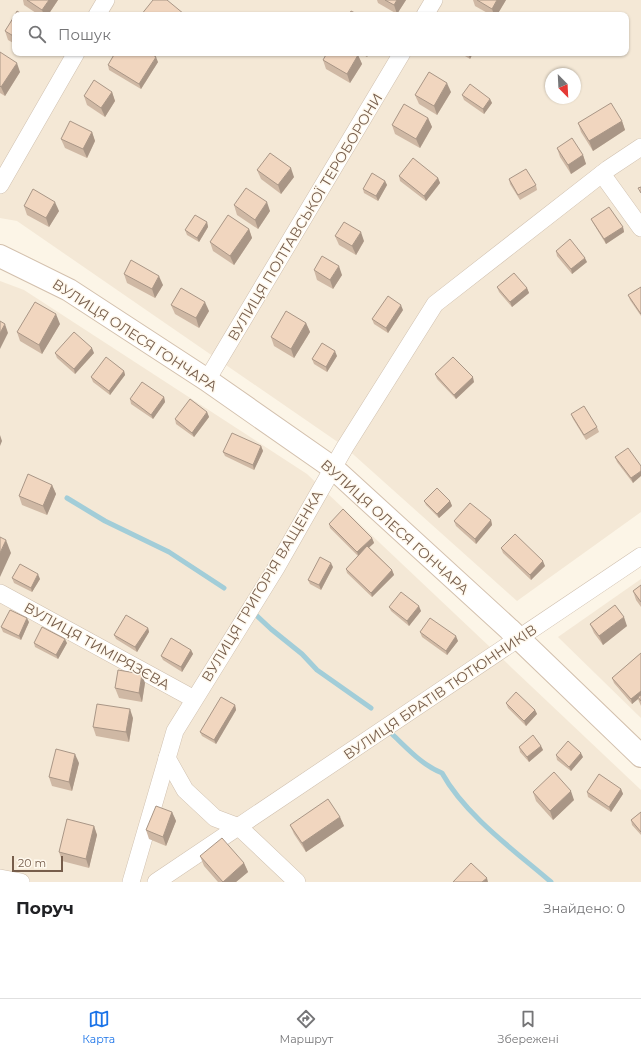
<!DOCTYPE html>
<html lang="uk">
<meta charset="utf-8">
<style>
body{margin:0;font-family:Montserrat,sans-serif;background:#f6f6f6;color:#202124}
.compass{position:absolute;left:545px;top:68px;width:36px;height:36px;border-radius:50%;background:#fff;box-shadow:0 1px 3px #0004;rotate:156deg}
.scale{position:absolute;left:12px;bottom:10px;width:51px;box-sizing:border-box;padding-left:4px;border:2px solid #765d4b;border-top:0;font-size:11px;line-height:14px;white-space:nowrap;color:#765d4b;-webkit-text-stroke:3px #fff9ee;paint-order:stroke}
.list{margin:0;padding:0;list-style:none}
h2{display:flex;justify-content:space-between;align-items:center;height:52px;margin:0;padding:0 16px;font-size:17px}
h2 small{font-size:13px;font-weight:400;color:#757577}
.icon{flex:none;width:22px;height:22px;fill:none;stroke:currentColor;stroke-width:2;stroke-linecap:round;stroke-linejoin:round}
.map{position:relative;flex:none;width:641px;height:882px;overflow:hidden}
.search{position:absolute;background:#fff;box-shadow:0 1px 3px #0004;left:12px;right:12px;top:12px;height:44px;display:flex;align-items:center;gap:10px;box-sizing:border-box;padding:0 14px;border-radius:8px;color:#757577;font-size:15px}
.sheet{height:116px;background:#fff}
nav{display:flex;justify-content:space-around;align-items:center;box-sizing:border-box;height:56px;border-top:1px solid #e0e0e0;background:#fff;font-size:11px;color:#757577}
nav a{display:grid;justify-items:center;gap:2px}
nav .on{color:#1a73e8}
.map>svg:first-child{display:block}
.residential{fill:#f4e8d6;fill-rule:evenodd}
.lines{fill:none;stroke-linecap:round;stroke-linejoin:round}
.stream{stroke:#a2cdd8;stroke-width:5}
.minor-casing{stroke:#d0c0af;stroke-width:18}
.secondary-casing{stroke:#d3c0ad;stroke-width:24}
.minor{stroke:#fff;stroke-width:17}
.secondary{stroke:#fff;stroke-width:22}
.wall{fill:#cfb8a4}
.shaded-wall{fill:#a99686}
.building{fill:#f1d6bf;stroke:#a99686}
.labels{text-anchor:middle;stroke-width:3;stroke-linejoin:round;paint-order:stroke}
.street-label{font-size:14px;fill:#765d4b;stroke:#fff9ee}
</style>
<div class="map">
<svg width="641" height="882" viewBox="0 0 641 882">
<rect width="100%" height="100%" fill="#fcf5e7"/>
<g class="residential">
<path d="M 0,0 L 641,0 L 641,512 L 517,601 L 345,447 L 17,221 L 0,218 ZM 15,15 L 626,15 L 626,53 L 15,53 ZM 551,74 L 575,74 L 575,98 L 551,98 Z"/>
<path d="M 0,281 L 24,290 L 307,474 L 641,790 L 641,882 L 0,882 Z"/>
<path d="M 641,579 L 641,718 L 558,637 Z"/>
</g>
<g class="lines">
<g class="stream">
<path d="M 67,498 L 105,521 L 169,552 L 224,588"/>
<path d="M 256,615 L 271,629 L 302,654 L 317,670 L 371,708"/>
<path d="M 392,734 C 408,749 422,765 442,773 C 465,815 515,851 551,882"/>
</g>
<g class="minor-casing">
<g id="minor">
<path d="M 97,15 L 106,0"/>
<path d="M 425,15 L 434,0"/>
<path d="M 602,174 L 641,228"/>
<path d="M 0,185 L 76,53"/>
<path d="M 207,380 L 402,53"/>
<path d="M 0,593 L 194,699"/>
<path d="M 167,758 L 185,790 L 215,818 L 239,827 L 297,882"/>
<path d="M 0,878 L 21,882"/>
<path d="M 131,882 L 175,731 L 276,568 L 345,447 L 435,304 L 608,169 L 641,147"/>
<path d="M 156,882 L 641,556"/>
</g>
</g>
<g class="secondary-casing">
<path id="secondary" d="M 0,256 L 69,290 L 207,380 L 333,468 L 509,629 L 641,756"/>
</g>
<use href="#minor" class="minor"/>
<use href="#secondary" class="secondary"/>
</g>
<g class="wall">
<path d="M 23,0 L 58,0 L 48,15 L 39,15 L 24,5 Z"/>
<path d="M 377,0 L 406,0 L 397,14 L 378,3 Z"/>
<path d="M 473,0 L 506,0 L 497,15 L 491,15 L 475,6 Z"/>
<path d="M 15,15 L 15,44 L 8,40 L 5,31 Z"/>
<path d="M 0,52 L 20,72 L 5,96 L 0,93 Z"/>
<path d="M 360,53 L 369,53 L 367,57 Z"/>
<path d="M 460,53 L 473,53 L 470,59 Z"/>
<path d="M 358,55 L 362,64 L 350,83 L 326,69 L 323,60 Z"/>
<path d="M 158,62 L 141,89 L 109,70 L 108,65 Z"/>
<path d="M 112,92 L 115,101 L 105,117 L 87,105 L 84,96 Z"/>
<path d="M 451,92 L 437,115 L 419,104 L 415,95 Z"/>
<path d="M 462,95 L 490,99 L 492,103 L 484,114 L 464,100 Z"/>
<path d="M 428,118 L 432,127 L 420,148 L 395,134 L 392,125 Z"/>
<path d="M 622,121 L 625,130 L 593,151 L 581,132 L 578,123 Z"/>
<path d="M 92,132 L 95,141 L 87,158 L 65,148 L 61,139 Z"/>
<path d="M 557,148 L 583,155 L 586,164 L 571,174 L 560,157 Z"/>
<path d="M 257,170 L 294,177 L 281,194 L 261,179 Z"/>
<path d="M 399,176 L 438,178 L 440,183 L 426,201 L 400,181 Z"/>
<path d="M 509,179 L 536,185 L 537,190 L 520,200 L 510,184 Z"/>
<path d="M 385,181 L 387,185 L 378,201 L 364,193 L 363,189 Z"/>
<path d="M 234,205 L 270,211 L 258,229 L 237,215 Z"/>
<path d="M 24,206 L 59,211 L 49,227 L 27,215 Z"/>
<path d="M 591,219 L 623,227 L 624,232 L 606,244 L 593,223 Z"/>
<path d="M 207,222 L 208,227 L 199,242 L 187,235 L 185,230 Z"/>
<path d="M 249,229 L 252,238 L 234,265 L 213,251 L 210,242 Z"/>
<path d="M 335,236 L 364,241 L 356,255 L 339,245 Z"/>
<path d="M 556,251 L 587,262 L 572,274 L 557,256 Z"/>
<path d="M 314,270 L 342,275 L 333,289 L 317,280 Z"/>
<path d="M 124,274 L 163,285 L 155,298 L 127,283 Z"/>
<path d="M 497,287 L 527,288 L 529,293 L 512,307 L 499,292 Z"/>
<path d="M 641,287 L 641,316 L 630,300 L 628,295 Z"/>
<path d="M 171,305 L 209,311 L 199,328 L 175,314 Z"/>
<path d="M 403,310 L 388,333 L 374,324 L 372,319 Z"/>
<path d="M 306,323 L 310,332 L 294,358 L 274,346 L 271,337 Z"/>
<path d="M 60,324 L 42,354 L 20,341 L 17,332 Z"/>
<path d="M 55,353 L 94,353 L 75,374 L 57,358 Z"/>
<path d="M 337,356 L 327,372 L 314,364 L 312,359 Z"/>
<path d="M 124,371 L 125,375 L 110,395 L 93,382 L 91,377 Z"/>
<path d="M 435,374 L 474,382 L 456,399 L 437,379 Z"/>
<path d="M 164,397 L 165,402 L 153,419 L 131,404 L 130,399 Z"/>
<path d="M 207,412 L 209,417 L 194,437 L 176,424 L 175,419 Z"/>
<path d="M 571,414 L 597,427 L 599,432 L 586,440 L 573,419 Z"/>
<path d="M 261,446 L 263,451 L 254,470 L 225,456 L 223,452 Z"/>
<path d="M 615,457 L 641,466 L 633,483 L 617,462 Z"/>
<path d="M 52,485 L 56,494 L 47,515 L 22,505 L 19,496 Z"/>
<path d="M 424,501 L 450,501 L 452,506 L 439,518 L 426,505 Z"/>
<path d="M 491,520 L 492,525 L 476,544 L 456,526 L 454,521 Z"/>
<path d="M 329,524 L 372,538 L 374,543 L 369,547 L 392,570 L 394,575 L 372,597 L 347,573 L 346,569 L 358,556 L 330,528 Z"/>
<path d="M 501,548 L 545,566 L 531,580 L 503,553 Z"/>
<path d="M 333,567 L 321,590 L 310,584 L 308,580 Z"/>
<path d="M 12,578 L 40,579 L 32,592 L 14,583 Z"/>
<path d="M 641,585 L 641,607 L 636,600 L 633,591 Z"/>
<path d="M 389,607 L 421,611 L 409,626 L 391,611 Z"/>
<path d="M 29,622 L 21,640 L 3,632 L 1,627 Z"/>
<path d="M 590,624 L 627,626 L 603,645 L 594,633 Z"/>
<path d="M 148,628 L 149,632 L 137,652 L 116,639 L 114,635 Z"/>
<path d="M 420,632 L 458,641 L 447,655 L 422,637 Z"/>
<path d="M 34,643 L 67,643 L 58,659 L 35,647 Z"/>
<path d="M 191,650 L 193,654 L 182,672 L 163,660 L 161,656 Z"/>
<path d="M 641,653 L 641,706 L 638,699 L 632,704 L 614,683 L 612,678 Z"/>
<path d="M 145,683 L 142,702 L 119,698 L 115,688 Z"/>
<path d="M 506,703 L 535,710 L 537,714 L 526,726 L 508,708 Z"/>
<path d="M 235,705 L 236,710 L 216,744 L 202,736 L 200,732 Z"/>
<path d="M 133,718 L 129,742 L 96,736 L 93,727 Z"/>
<path d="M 541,746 L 543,750 L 529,762 L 520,752 L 519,747 Z"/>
<path d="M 556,755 L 583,757 L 571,771 L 557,760 Z"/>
<path d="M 79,763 L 72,791 L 52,786 L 49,777 Z"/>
<path d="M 621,789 L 623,794 L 611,812 L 588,797 L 587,792 Z"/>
<path d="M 533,792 L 574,800 L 553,820 L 536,801 Z"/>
<path d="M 172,812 L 176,821 L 166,846 L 149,839 L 146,830 Z"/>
<path d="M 641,812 L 641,835 L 632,825 L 631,820 Z"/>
<path d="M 340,817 L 344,826 L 306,852 L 294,834 L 290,825 Z"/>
<path d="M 94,826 L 97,835 L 89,868 L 62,861 L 59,852 Z"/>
<path d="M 200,856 L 244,863 L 248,872 L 236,882 L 218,882 L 204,866 Z"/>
</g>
<g class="shaded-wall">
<path d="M 49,0 L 58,0 L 48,15 L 44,15 L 42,10 Z"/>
<path d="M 397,0 L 406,0 L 397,14 L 394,5 Z"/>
<path d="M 497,0 L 506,0 L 497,15 L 494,15 L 492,9 Z"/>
<path d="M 365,53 L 369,53 L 367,57 Z"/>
<path d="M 468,53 L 473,53 L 470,59 Z"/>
<path d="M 358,55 L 362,64 L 350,83 L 347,74 Z"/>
<path d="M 156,57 L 158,62 L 141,89 L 139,84 Z"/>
<path d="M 17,63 L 20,72 L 5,96 L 1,87 Z"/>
<path d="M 447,83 L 451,92 L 437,115 L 434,106 Z"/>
<path d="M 112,92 L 115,101 L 105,117 L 101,108 Z"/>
<path d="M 490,99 L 492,103 L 484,114 L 483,109 Z"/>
<path d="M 428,118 L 432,127 L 420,148 L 416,139 Z"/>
<path d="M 622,121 L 625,130 L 593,151 L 589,141 Z"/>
<path d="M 92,132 L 95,141 L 87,158 L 83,149 Z"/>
<path d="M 583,155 L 586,164 L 571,174 L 568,165 Z"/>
<path d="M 291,168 L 294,177 L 281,194 L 278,185 Z"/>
<path d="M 438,178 L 440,183 L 426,201 L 424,196 Z"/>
<path d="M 385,181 L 387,185 L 378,201 L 376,196 Z"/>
<path d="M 55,202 L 59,211 L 49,227 L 46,218 Z"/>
<path d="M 267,202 L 270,211 L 258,229 L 255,220 Z"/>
<path d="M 207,222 L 208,227 L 199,242 L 197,238 Z"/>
<path d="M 623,227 L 624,232 L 606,244 L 604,239 Z"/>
<path d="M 249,229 L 252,238 L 234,265 L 230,256 Z"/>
<path d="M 361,232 L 364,241 L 356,255 L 352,246 Z"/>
<path d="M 585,258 L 587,262 L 572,274 L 571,269 Z"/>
<path d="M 339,266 L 342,275 L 333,289 L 330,280 Z"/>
<path d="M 159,276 L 163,285 L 155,298 L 152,289 Z"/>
<path d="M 527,288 L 529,293 L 512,307 L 510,302 Z"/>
<path d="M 205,302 L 209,311 L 199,328 L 196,318 Z"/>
<path d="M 401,305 L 403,310 L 388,333 L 386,328 Z"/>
<path d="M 56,314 L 60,324 L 42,354 L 39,345 Z"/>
<path d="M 306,323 L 310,332 L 294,358 L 291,349 Z"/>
<path d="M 5,324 L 8,333 L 0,349 L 0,333 Z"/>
<path d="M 92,348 L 94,353 L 75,374 L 74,369 Z"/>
<path d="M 335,351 L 337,356 L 327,372 L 326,367 Z"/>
<path d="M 124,371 L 125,375 L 110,395 L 109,391 Z"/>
<path d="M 473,377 L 474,382 L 456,399 L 454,395 Z"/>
<path d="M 164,397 L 165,402 L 153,419 L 151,415 Z"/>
<path d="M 207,412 L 209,417 L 194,437 L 192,433 Z"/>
<path d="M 0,435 L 2,441 L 0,446 Z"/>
<path d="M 261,446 L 263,451 L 254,470 L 253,465 Z"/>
<path d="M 641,471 L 641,476 L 633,483 L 631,478 Z"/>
<path d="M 52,485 L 56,494 L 47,515 L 43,506 Z"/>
<path d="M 450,501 L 452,506 L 439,518 L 437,514 Z"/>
<path d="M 491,520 L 492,525 L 476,544 L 475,539 Z"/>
<path d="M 372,538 L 374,543 L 359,557 L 357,552 Z"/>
<path d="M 6,540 L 11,553 L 0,577 L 0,553 Z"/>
<path d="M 543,561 L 545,566 L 531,580 L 530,575 Z"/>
<path d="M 331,563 L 333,567 L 321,590 L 319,585 Z"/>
<path d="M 392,570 L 394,575 L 372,597 L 371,593 Z"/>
<path d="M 38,574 L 40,579 L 32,592 L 31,588 Z"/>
<path d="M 419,606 L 421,611 L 409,626 L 407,621 Z"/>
<path d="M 624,617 L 627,626 L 603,645 L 599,636 Z"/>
<path d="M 27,618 L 29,622 L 21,640 L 19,636 Z"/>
<path d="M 148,628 L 149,632 L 137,652 L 135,647 Z"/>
<path d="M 456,636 L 458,641 L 447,655 L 446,651 Z"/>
<path d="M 65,639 L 67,643 L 58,659 L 56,655 Z"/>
<path d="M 191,650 L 193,654 L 182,672 L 181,667 Z"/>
<path d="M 142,674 L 145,683 L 142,702 L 139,693 Z"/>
<path d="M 641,691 L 641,697 L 638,697 L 638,699 L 632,704 L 631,699 Z"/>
<path d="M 235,705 L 236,710 L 216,744 L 214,740 Z"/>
<path d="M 130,709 L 133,718 L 129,742 L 126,732 Z"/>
<path d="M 535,710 L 537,714 L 526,726 L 524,721 Z"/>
<path d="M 541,746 L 543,750 L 529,762 L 527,757 Z"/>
<path d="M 581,753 L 583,757 L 571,771 L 569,767 Z"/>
<path d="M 75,754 L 79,763 L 72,791 L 69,782 Z"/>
<path d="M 621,789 L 623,794 L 611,812 L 609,807 Z"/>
<path d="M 571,791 L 574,800 L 553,820 L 550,811 Z"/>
<path d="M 172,812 L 176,821 L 166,846 L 163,837 Z"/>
<path d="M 340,817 L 344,826 L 306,852 L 302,843 Z"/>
<path d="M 94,826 L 97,835 L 89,868 L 86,859 Z"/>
<path d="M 244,863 L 248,872 L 236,882 L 223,882 Z"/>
<path d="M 487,878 L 488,882 L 482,882 Z"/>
</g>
<g class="building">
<path d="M 27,0 L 49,0 L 42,10 Z"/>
<path d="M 153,0 L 167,0 L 184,14 L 184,15 L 141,15 Z"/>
<path d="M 385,0 L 397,0 L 394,5 Z"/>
<path d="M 477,0 L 497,0 L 492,9 Z"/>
<path d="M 17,11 L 23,15 L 15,15 Z"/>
<path d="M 351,11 L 359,15 L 349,15 Z"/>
<path d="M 15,15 L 15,37 L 5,31 Z"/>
<path d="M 0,52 L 17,63 L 1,87 L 0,86 Z"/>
<path d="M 115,53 L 150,53 L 156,57 L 139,84 L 108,65 Z"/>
<path d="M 327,53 L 355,53 L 358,55 L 347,74 L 323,60 Z"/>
<path d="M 429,72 L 447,83 L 434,106 L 415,95 Z"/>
<path d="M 94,80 L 112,92 L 101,108 L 84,96 Z"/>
<path d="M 470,84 L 490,99 L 483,109 L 462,95 Z"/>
<path d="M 611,103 L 622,121 L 589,141 L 578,123 Z"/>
<path d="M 404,104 L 428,118 L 416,139 L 392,125 Z"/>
<path d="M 70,121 L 92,132 L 83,149 L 61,139 Z"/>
<path d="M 572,138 L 583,155 L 568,165 L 557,148 Z"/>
<path d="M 270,153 L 291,168 L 278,185 L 257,170 Z"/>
<path d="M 413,158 L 438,178 L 424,196 L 399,176 Z"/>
<path d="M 526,169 L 536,185 L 518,195 L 509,179 Z"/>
<path d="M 372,173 L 385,181 L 376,196 L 363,189 Z"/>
<path d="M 641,187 L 641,193 L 638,188 Z"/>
<path d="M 246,188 L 267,202 L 255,220 L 234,205 Z"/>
<path d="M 33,189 L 55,202 L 46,218 L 24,206 Z"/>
<path d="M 609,207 L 623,227 L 604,239 L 591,219 Z"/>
<path d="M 195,215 L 207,222 L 197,238 L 185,230 Z"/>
<path d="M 228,215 L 249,229 L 230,256 L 210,242 Z"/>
<path d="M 344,222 L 361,232 L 352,246 L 335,236 Z"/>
<path d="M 570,239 L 585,258 L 571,269 L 556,251 Z"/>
<path d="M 322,256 L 339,266 L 330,280 L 314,270 Z"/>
<path d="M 131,260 L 159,276 L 152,289 L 124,274 Z"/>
<path d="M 514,273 L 527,288 L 510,302 L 497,287 Z"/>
<path d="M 641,287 L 641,314 L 628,295 Z"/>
<path d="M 181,288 L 205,302 L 196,318 L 171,305 Z"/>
<path d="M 388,296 L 401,305 L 386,328 L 372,319 Z"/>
<path d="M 35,302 L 56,314 L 39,345 L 17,332 Z"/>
<path d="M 286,311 L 306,323 L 291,349 L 271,337 Z"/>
<path d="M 0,321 L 5,324 L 0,333 Z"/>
<path d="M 74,332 L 92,348 L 74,369 L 55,353 Z"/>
<path d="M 322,343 L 335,351 L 326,367 L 312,359 Z"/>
<path d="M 106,357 L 124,371 L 109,391 L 91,377 Z"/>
<path d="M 453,357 L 473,377 L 454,395 L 435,374 Z"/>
<path d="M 142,382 L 164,397 L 151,415 L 130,399 Z"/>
<path d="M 190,399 L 207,412 L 192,433 L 175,419 Z"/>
<path d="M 584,406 L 597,427 L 584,435 L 571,414 Z"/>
<path d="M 232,433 L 261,446 L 253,465 L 223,452 Z"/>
<path d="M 628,448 L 641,466 L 641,471 L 631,478 L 615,457 Z"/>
<path d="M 28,474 L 52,485 L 43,506 L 19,496 Z"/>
<path d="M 437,488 L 450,501 L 437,514 L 424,501 Z"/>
<path d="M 470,503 L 491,520 L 475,539 L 454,521 Z"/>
<path d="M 343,509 L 372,538 L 357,552 L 329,524 Z"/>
<path d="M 515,534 L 543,561 L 530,575 L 501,548 Z"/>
<path d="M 0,537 L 6,540 L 0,553 Z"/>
<path d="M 367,546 L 392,570 L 371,593 L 346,569 Z"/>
<path d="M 320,557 L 331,563 L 319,585 L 308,580 Z"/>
<path d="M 20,564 L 38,574 L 31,588 L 12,578 Z"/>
<path d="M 641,585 L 641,602 L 633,591 Z"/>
<path d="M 401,592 L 419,606 L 407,621 L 389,607 Z"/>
<path d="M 615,605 L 624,617 L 599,636 L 590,624 Z"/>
<path d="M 10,610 L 27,618 L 19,636 L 1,627 Z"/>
<path d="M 126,615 L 148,628 L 135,647 L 114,635 Z"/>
<path d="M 430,618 L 456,636 L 446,651 L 420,632 Z"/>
<path d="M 42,627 L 65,639 L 56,655 L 34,643 Z"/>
<path d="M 171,638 L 191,650 L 181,667 L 161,656 Z"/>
<path d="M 641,653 L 641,691 L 631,699 L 612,678 Z"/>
<path d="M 118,670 L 142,674 L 139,693 L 115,688 Z"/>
<path d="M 516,692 L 535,710 L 524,721 L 506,703 Z"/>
<path d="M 641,695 L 641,701 L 638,697 Z"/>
<path d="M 221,697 L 235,705 L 214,740 L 200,732 Z"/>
<path d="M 97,704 L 130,709 L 126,732 L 93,727 Z"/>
<path d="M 533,735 L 541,746 L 527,757 L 519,747 Z"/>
<path d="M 568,741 L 581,753 L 569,767 L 556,755 Z"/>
<path d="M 56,749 L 75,754 L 69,782 L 49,777 Z"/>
<path d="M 554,772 L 571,791 L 550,811 L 533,792 Z"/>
<path d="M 599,774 L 621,789 L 609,807 L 587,792 Z"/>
<path d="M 328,799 L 340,817 L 302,843 L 290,825 Z"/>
<path d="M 156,806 L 172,812 L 163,837 L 146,830 Z"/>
<path d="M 641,812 L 641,832 L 631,820 Z"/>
<path d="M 67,819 L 94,826 L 86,859 L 59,852 Z"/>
<path d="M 222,838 L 244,863 L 223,882 L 200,856 Z"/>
<path d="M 471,863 L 487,878 L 482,882 L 453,882 Z"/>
</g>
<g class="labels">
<g class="street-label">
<text transform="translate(305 217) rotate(-59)" y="5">ВУЛИЦЯ ПОЛТАВСЬКОЇ ТЕРОБОРОНИ</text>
<text transform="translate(135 335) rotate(33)" y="5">ВУЛИЦЯ ОЛЕСЯ ГОНЧАРА</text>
<text transform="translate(395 527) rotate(42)" y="5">ВУЛИЦЯ ОЛЕСЯ ГОНЧАРА</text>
<text transform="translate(262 586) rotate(-59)" y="5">ВУЛИЦЯ ГРИГОРІЯ ВАЩЕНКА</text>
<text transform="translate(97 646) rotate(29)" y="5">ВУЛИЦЯ ТИМІРЯЗЄВА</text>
<text transform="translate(440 692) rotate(-34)" y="5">ВУЛИЦЯ БРАТІВ ТЮТЮННИКІВ</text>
</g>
</g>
</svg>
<svg class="compass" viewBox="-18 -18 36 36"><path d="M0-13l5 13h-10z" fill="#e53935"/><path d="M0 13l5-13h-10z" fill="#757577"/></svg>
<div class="scale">20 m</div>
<div class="search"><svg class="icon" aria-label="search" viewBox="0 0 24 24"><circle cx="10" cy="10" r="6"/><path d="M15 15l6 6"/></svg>Пошук</div>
</div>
<section class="sheet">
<h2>Поруч<small>Знайдено: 0</small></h2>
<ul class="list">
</ul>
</section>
<nav>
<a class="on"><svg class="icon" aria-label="map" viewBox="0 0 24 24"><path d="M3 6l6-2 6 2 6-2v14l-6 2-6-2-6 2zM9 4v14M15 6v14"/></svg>Карта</a>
<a><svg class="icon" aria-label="directions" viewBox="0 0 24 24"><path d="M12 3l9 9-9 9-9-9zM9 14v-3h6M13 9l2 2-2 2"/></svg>Маршрут</a>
<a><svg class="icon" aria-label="saved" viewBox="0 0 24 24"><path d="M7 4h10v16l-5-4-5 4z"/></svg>Збережені</a>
</nav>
